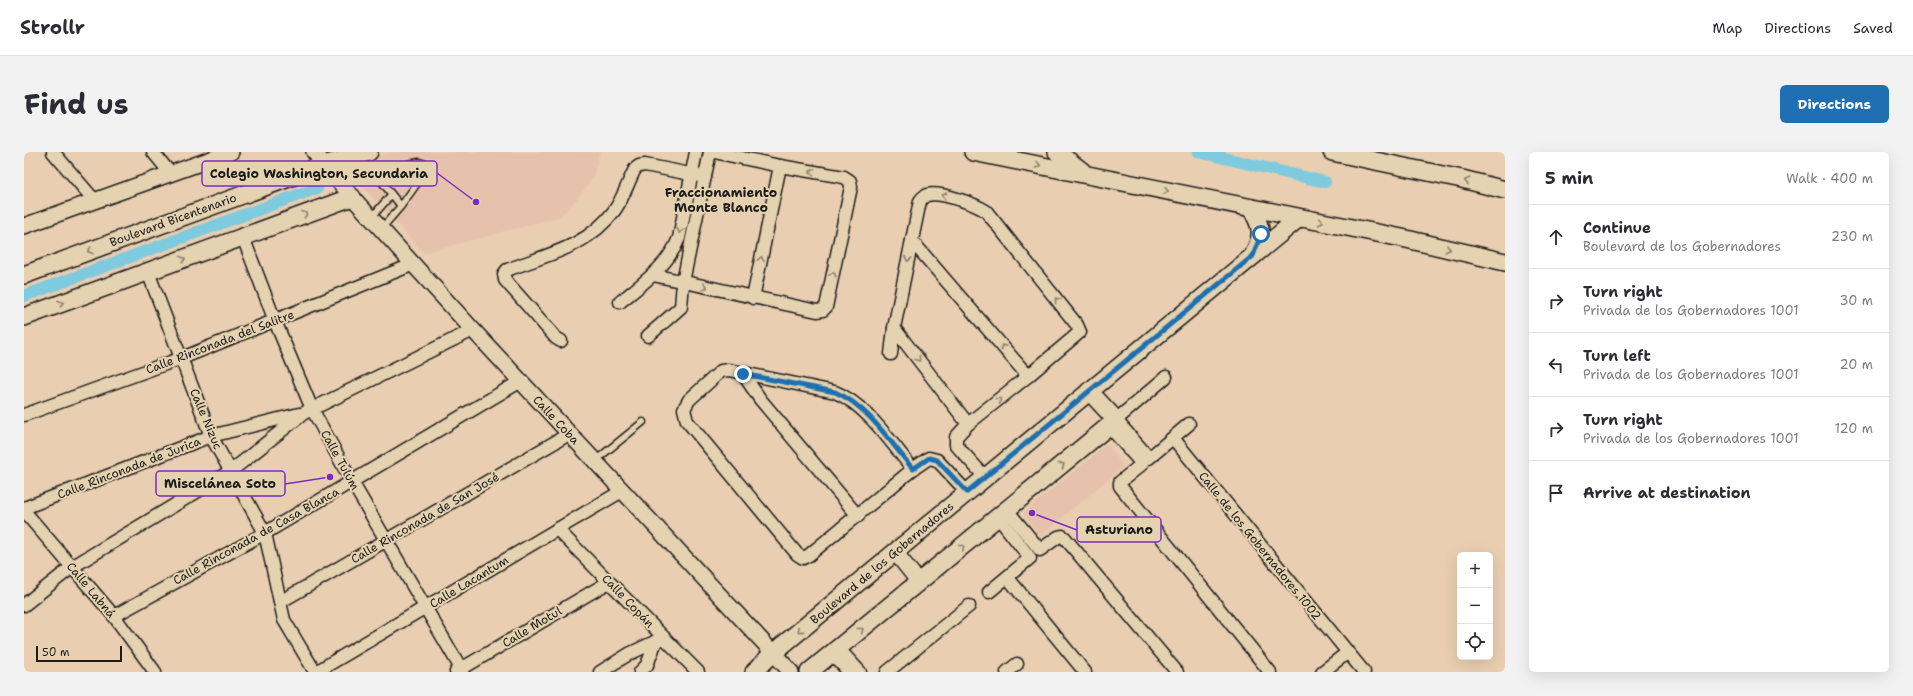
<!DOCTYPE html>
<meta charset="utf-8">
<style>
body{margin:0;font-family:"Shantell Sans",sans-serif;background:#f2f2f3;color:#2b2b33}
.controls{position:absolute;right:12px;bottom:12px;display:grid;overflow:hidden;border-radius:6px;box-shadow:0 4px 16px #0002}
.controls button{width:36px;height:36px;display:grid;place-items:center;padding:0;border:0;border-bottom:1px solid #e1e1e2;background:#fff;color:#2b2b33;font:20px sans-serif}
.scale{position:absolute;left:12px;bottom:10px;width:86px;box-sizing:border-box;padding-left:4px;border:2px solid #1c1c1c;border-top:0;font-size:11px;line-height:14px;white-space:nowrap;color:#1c1c1c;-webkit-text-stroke:3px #e5d2b0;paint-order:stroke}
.stop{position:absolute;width:12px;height:12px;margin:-9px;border:3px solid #1f6fb2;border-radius:50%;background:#fff}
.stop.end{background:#1f6fb2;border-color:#fff;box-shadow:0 1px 4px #0008}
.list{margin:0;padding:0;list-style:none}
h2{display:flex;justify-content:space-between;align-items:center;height:52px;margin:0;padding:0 16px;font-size:17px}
h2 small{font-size:13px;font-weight:400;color:#7c7c81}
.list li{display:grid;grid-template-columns:26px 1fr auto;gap:12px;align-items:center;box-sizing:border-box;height:64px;padding:0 16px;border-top:1px solid #e1e1e2}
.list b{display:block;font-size:15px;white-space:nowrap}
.list p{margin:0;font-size:13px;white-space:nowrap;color:#7c7c81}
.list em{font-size:13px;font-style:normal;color:#7c7c81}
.icon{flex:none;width:22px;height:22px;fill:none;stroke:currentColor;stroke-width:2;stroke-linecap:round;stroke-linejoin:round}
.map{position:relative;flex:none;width:1481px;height:520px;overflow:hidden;border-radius:6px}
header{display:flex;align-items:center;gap:24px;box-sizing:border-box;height:56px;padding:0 20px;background:#fff;border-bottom:1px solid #e1e1e2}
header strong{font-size:19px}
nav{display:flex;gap:22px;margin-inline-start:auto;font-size:14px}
.intro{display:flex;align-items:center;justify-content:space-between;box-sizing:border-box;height:96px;padding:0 24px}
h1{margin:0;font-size:28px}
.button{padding:10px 18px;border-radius:6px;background:#1f6fb2;color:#fff;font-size:14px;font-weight:700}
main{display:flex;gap:24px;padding:0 24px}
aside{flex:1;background:#fff;border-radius:6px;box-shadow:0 4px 16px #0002}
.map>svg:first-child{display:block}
.built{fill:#e6c2ac}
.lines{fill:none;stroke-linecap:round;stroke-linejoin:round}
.canal{stroke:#7ecade;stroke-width:12}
.service-casing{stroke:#1c1c1c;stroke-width:9}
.minor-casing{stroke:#1c1c1c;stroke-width:15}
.tertiary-casing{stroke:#1c1c1c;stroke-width:18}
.secondary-casing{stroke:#1c1c1c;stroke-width:20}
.service{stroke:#e5d2b0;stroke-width:6}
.minor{stroke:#e5d2b0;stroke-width:12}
.tertiary{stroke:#e5d2b0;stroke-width:15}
.secondary{stroke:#e5d2b0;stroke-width:17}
.oneway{stroke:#8b806d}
.route{stroke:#1f6fb2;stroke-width:5}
.labels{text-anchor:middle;stroke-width:4;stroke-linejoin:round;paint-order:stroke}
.street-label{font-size:12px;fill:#1c1c1c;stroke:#e5d2b0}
.neighbourhood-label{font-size:13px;font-weight:bold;fill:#1c1c1c;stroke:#e5d2b0}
.leader{fill:none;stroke:#7b2cbf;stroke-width:1.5}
.callout-dot{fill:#7b2cbf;stroke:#e5d2b0;stroke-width:1.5}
.callout{fill:#e5d2b0;stroke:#7b2cbf;stroke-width:1.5}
.callout-label{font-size:13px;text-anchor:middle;font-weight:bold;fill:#1c1c1c}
</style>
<header>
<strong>Strollr</strong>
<nav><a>Map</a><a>Directions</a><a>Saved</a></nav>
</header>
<div class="intro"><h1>Find us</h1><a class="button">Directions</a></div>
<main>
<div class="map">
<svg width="1481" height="520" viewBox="0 0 1481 520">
<rect width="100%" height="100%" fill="#e9ceb1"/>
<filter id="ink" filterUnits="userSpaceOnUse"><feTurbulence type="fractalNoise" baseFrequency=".025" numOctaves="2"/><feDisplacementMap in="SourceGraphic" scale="8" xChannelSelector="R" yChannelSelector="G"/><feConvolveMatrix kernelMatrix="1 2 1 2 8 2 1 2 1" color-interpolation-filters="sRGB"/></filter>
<g filter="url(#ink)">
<g class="built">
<path d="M 370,0 L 576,0 L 569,25 L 557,42 L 544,57 L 534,65 L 400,101 L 326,21 L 331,10 Z"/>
<path d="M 1083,292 L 1100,314 L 1016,384 L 999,361 Z"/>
</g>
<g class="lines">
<g class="canal">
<path d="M 1175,0 L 1301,30"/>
<path d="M 0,144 L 293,36"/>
</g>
<g class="service-casing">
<g id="service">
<path d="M 347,66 L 367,43"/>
<path d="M 358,76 L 377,54 L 402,19 L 399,11 L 395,10 L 349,19 L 377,54"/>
<path d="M 572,308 L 619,270"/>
</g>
</g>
<g class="minor-casing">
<g id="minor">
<path d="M 29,0 L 71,49"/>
<path d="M 129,0 L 147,22"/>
<path d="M 219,85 L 251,169 L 288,257 L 328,330 L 439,520"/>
<path d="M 888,89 L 1004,224"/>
<path d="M 124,120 L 187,284 L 241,381 L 260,468 L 291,520"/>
<path d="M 629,123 L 793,159 L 799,158 L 802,155 L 827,35 L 826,29 L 820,25 L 756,14 L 690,0"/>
<path d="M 729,146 L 756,14"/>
<path d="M 596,150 C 618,132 644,114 655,86 L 672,0"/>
<path d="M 870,176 L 944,272"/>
<path d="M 624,184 L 657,155 L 659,130 L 686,0"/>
<path d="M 537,189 L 532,186 L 481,128 L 480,122 L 483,118 C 524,102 562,96 590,59 C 599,47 604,30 611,17 L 615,14 L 621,13 L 681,25"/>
<path d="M 867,202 L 870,176 L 896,49 C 898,46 900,44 903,43 C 916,39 951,52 962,59 L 1053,173 L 1056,180 L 1004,224 L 944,272 L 932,285 L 932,293 L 961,325"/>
<path d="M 719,222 L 736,247 L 834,364"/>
<path d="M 1142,225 L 1092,268 L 1125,306 L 1165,272"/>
<path d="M 0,263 L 158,206 L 390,112"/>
<path d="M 1085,274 L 1118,312 L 1096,330 L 1096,334 L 1246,520"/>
<path d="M 1149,286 L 1340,520"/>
<path d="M 889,317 C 867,291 843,253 811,240 L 705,218 L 697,219 L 665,248 L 660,257 L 663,269 L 773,402 L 779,406 L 785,403 L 889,317 L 905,306 L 913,308 L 943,340"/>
<path d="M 0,356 L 187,284 L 275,262"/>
<path d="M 983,358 L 1016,398 L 1034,385 L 1038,384 L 1041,386 L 1153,520"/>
<path d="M 0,359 L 90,464 L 131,520"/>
<path d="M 533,377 L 674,520"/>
<path d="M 984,426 L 1061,520"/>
<path d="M 965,440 L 1006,406 L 974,365"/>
<path d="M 256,450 L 545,282"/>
<path d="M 0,453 L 48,415 L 207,319 L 280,261 L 449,178"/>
<path d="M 90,464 L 241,381 L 497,229"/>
<path d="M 814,496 L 836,520"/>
<path d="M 808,502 L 825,520"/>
<path d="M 292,520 L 598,339"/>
<path d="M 432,520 L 585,430"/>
<path d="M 576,520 L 605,502 L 639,486"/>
<path d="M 616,520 L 623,513 L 632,489"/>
<path d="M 863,520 L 945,454"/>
<path d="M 983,520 L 993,512"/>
<path d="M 1298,520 L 1323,501"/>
</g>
</g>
<g class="tertiary-casing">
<g id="tertiary">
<path d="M 290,0 L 328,45 L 449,178 L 767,520"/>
<path d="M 0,74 L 207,0"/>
<path d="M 871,400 L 895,430"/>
</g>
</g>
<g class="secondary-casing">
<g id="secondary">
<path d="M 949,0 L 1378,86 L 1481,110"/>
<path d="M 1033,0 L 1058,19"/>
<path d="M 1308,0 L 1438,27 L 1481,38"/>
<path d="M 1227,56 C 1239,76 1239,83 1229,104"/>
<path d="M 0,123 L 300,13 L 345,0"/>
<path d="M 0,165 L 328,45"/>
<path d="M 730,520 L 749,501 L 1275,66"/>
<path d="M 785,520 L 1092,268 L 1065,239"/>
</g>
</g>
<use href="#service" class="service"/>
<use href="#minor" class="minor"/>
<use href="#tertiary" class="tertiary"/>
<use href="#secondary" class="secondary"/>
</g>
<defs><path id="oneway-chevron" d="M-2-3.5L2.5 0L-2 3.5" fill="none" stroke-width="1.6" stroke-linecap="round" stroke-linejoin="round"/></defs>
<g class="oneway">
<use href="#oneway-chevron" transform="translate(1014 13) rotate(11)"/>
<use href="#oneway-chevron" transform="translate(788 20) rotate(-170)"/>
<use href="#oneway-chevron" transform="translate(1443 29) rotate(-166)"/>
<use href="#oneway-chevron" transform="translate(1142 39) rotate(11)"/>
<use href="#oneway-chevron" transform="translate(920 44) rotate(-167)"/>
<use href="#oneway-chevron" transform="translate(281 62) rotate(-20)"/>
<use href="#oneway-chevron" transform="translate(1297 70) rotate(11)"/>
<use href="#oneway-chevron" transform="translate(656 79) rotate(102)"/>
<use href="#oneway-chevron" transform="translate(1424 97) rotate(13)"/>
<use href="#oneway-chevron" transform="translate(66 99) rotate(160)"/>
<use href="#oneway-chevron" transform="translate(159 107) rotate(-20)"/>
<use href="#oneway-chevron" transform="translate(737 107) rotate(-79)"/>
<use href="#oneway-chevron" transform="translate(884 107) rotate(102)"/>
<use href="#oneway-chevron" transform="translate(809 122) rotate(-78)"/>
<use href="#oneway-chevron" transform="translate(681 135) rotate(13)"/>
<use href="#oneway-chevron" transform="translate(1033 148) rotate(-129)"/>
<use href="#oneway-chevron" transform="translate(37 151) rotate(-20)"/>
<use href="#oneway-chevron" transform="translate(979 195) rotate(-131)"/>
<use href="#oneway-chevron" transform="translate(894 207) rotate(52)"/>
<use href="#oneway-chevron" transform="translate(975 248) rotate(-38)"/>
<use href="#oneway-chevron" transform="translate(1038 313) rotate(-39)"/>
<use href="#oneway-chevron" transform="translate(938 395) rotate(-39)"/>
<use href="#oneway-chevron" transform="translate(776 478) rotate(140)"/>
<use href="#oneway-chevron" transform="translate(837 478) rotate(-39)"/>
</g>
</g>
<g class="lines" filter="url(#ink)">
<path class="route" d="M 719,222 L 811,240 C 843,253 867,291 889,317 L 905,306 L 913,308 L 943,340 L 1229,104 L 1237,82"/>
</g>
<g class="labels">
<g class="street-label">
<text transform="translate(149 68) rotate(-20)" y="4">Boulevard Bicentenario</text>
<text transform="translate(196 190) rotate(-21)" y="4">Calle Rinconada del Salitre</text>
<text transform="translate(182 267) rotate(67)" y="4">Calle Nizuc</text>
<text transform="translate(532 268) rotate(47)" y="4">Calle Coba</text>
<text transform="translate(316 308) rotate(61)" y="4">Calle Tulúm</text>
<text transform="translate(105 316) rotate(-21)" y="4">Calle Rinconada de Jurica</text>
<text transform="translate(401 366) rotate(-30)" y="4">Calle Rinconada de San José</text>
<text transform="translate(232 384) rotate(-29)" y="4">Calle Rinconada de Casa Blanca</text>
<text transform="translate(1236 394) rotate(51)" y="4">Calle de los Gobernadores 1002</text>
<text transform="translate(858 411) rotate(-40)" y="4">Boulevard de los Gobernadores</text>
<text transform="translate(445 430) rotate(-31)" y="4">Calle Lacantum</text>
<text transform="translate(67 438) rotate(50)" y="4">Calle Labná</text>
<text transform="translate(604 449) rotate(46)" y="4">Calle Copán</text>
<text transform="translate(508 475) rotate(-31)" y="4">Calle Motul</text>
</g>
<g class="neighbourhood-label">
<text x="697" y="45">Fraccionamiento<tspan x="697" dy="15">Monte Blanco</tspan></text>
</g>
</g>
<path class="leader" d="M452 50L413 21M306 325L261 332M1008 361L1053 378"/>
<g class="callout-dot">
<circle cx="452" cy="50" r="4"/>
<circle cx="306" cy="325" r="4"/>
<circle cx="1008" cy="361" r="4"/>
</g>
<g class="callout">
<rect x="178" y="9" width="235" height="25" rx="4"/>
<rect x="132" y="319" width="129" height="25" rx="4"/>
<rect x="1053" y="365" width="84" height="25" rx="4"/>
</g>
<g class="callout-label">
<text x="295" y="26">Colegio Washington, Secundaria</text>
<text x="196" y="336">Miscelánea Soto</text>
<text x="1095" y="382">Asturiano</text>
</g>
</svg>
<div class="controls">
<button>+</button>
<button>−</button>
<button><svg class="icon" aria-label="locate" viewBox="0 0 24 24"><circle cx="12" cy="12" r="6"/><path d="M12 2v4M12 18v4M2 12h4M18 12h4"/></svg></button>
</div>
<div class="scale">50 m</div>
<div class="stop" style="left:1237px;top:82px"></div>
<div class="stop end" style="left:719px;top:222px"></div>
</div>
<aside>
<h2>5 min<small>Walk · 400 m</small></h2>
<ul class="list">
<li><svg class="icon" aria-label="ahead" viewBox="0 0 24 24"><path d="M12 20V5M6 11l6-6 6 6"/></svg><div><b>Continue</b><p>Boulevard de los Gobernadores</p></div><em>230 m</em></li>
<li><svg class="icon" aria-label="right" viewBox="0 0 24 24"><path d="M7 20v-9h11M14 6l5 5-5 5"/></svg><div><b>Turn right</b><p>Privada de los Gobernadores 1001</p></div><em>30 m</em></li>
<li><svg class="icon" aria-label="left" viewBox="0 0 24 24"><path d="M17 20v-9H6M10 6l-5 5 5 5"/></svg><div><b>Turn left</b><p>Privada de los Gobernadores 1001</p></div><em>20 m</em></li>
<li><svg class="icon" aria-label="right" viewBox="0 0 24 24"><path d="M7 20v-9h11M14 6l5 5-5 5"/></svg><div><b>Turn right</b><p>Privada de los Gobernadores 1001</p></div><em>120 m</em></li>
<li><svg class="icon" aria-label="arrive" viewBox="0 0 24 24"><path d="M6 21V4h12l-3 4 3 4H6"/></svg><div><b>Arrive at destination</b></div></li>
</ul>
</aside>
</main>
